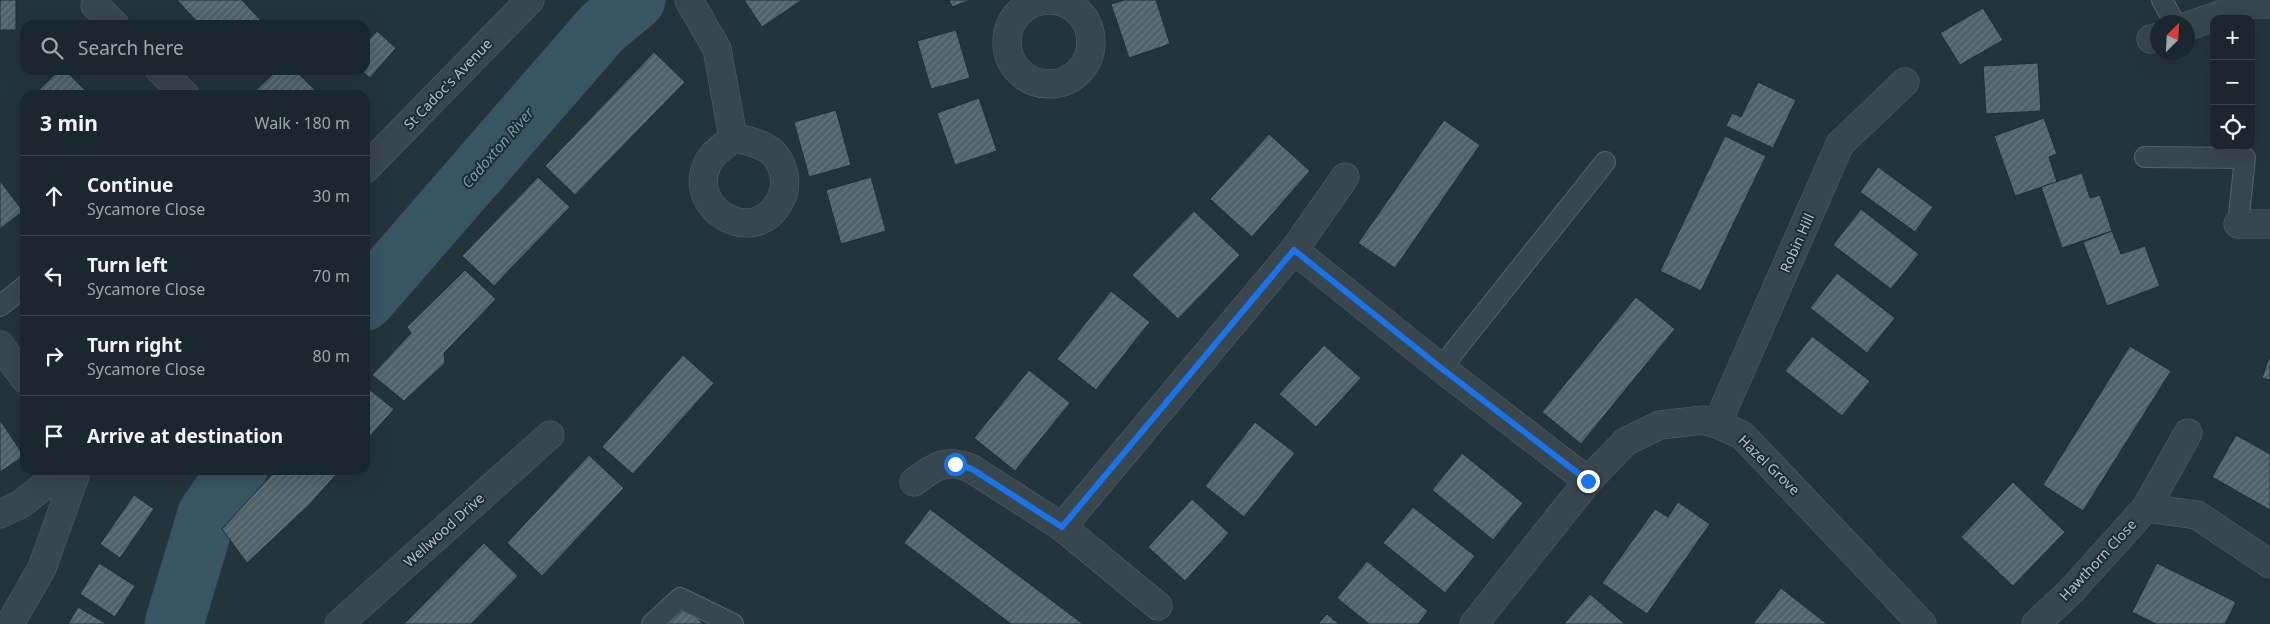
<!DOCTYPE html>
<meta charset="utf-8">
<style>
body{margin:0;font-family:"Noto Sans",sans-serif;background:#28333a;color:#f1f3f6}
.controls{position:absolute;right:15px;top:15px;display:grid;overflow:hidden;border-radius:10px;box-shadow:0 5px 20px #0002}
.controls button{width:45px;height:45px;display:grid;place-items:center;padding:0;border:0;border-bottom:1px solid #39444a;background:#1b272e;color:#f1f3f6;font:25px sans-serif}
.compass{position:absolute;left:2150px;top:15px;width:45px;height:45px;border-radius:50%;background:#1b272e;box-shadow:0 5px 20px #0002;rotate:24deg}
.stop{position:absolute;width:15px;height:15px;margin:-11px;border:4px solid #1a73e8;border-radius:50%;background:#fff}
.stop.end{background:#1a73e8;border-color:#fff;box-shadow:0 1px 5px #0008}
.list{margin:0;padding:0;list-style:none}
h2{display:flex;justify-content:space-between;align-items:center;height:65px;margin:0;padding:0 20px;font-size:21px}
h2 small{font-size:16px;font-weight:400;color:#a0a5aa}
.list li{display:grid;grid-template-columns:32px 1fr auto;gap:15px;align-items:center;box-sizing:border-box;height:80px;padding:0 20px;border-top:1px solid #39444a}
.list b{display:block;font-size:19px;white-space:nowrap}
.list p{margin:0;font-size:16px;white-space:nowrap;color:#a0a5aa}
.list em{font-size:16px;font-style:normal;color:#a0a5aa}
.icon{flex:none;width:28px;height:28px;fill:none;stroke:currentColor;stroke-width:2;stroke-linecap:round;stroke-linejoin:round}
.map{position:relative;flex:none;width:2270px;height:624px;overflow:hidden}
.search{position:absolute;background:#1b272e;box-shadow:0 5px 20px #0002;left:20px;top:20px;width:350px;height:55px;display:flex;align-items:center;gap:12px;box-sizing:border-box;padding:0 18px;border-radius:15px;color:#a0a5aa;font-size:19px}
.panel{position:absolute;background:#1b272e;box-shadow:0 5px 20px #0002;left:20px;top:90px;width:350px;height:385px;border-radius:15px}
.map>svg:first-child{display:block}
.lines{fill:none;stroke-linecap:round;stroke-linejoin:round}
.river{stroke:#395463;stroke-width:59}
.building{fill:url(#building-hatch);stroke:#1f2d34}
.lane-casing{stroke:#56636b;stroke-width:22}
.street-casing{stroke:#56636b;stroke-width:29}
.lane{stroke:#38464d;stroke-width:20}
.street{stroke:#38464d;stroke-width:28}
.route{stroke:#1a73e8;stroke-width:6}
.labels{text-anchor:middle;stroke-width:4;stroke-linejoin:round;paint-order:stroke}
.street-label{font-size:14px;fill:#b4c0c8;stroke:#1d2b32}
.water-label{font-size:15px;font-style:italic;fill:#7598aa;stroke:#1d2b32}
</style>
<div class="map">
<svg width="2270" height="624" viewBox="0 0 2270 624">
<defs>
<pattern id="building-hatch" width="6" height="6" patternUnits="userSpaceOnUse" patternTransform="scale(1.25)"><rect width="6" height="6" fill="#4f626a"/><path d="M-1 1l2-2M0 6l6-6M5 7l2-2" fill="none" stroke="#66777e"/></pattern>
</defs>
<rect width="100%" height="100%" fill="#24343d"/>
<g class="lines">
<g class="river">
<path d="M 365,301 L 602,28 L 636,0"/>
<path d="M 174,624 L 207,514 L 238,470"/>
</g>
</g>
<g class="building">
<rect x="0" y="0" width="16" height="30"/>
<path d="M 177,0 L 242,0 L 265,25 L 200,25 Z"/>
<path d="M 744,0 L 802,0 L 762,27 Z"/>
<path d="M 949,0 L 971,0 L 952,7 Z"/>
<path d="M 1124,0 L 1156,0 L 1170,44 L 1129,58 L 1111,4 Z"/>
<path d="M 1983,8 L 2003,40 L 1960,65 L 1940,33 Z"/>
<path d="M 956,30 L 970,78 L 931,89 L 917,41 Z"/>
<path d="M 377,31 L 396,48 L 370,78 L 361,70 L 365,70 L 365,44 Z"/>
<path d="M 654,52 L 685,82 L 575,195 L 545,166 Z"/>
<path d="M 2038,63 L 2041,111 L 1986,114 L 1983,66 Z"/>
<path d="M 59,70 L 65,70 L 90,95 L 34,95 Z"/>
<path d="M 277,70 L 295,70 L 317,92 L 314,95 L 256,95 L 254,92 Z"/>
<path d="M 1758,82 L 1796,100 L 1773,148 L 1726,126 L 1732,113 L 1741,117 Z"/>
<path d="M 979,98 L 997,151 L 955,165 L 937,113 Z"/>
<path d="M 836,110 L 851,165 L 809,177 L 794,122 Z"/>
<path d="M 2044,118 L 2057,154 L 2049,157 L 2057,182 L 2015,196 L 1994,136 Z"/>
<path d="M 1444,120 L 1480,145 L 1395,268 L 1358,243 Z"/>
<path d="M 1269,134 L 1310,171 L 1252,237 L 1210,199 Z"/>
<path d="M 1725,136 L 1766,156 L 1701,291 L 1660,271 Z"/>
<path d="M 1878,167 L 1933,207 L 1915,232 L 1860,192 Z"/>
<path d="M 2082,173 L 2090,198 L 2100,195 L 2112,231 L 2062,248 L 2041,187 Z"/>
<path d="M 538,177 L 570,207 L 494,286 L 462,256 Z"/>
<path d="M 871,177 L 886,231 L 841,244 L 826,190 Z"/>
<path d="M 0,181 L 23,211 L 0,229 Z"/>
<path d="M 1861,209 L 1919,254 L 1891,289 L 1833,245 Z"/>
<path d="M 1194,211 L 1240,255 L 1178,319 L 1132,275 Z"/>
<path d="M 2112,231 L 2121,254 L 2145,246 L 2160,286 L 2107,306 L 2083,242 Z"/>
<path d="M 465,270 L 496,299 L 444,353 L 445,363 L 404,401 L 372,375 L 411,333 L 407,327 Z"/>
<path d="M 1837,273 L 1895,318 L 1867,353 L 1810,308 Z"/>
<path d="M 1111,291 L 1150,322 L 1096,390 L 1057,359 Z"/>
<path d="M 1636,297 L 1675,329 L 1581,444 L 1542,412 Z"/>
<path d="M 1812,336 L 1870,381 L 1842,416 L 1785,371 Z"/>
<path d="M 1324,345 L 1361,378 L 1316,427 L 1279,394 Z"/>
<path d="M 2130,346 L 2171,371 L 2083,511 L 2043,485 Z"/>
<path d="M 683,355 L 714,383 L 633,474 L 602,447 Z"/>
<path d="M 2270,355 L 2270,380 L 2262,378 Z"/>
<path d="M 1029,370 L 1070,403 L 1015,471 L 974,438 Z"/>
<path d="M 365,386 L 394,409 L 365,442 Z"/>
<path d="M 0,420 L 24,456 L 0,472 Z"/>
<path d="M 1255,422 L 1295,453 L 1244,517 L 1205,486 Z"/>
<path d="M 2236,435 L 2270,454 L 2270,510 L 2212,477 Z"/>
<path d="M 1462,453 L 1523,503 L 1493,540 L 1432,490 Z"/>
<path d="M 589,455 L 624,488 L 542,576 L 507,543 Z"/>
<path d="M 276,470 L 340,470 L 310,504 L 247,563 L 222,529 Z"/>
<path d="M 2013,482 L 2065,532 L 2013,586 L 1961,537 Z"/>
<path d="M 134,495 L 154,509 L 120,558 L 100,544 Z"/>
<path d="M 1192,499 L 1229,533 L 1185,581 L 1148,547 Z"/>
<path d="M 1678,502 L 1710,524 L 1647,614 L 1602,583 L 1655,509 L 1668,517 Z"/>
<path d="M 1413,507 L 1475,556 L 1445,593 L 1383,543 Z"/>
<path d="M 930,509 L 1083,624 L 1011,624 L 904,543 Z"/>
<path d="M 484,543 L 518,576 L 471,624 L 404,624 Z"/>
<path d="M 1367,561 L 1428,611 L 1418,624 L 1369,624 L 1337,598 Z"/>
<path d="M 99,563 L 135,586 L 115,617 L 80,594 Z"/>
<path d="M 2157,563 L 2236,602 L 2225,624 L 2156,624 L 2132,612 Z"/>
<path d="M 1781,588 L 1827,624 L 1753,624 Z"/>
<path d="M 1590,594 L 1625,624 L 1564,624 Z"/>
<path d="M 78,607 L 107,624 L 68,624 Z"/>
<path d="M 687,607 L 703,624 L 667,624 Z"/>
<path d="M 1327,614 L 1339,624 L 1318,624 Z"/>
</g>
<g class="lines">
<g class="lane-casing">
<g id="lane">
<path d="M 2162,0 L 2174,22"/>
<path d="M 2145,157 L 2245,158 L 2238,224"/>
<path d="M 0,306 L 25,286"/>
<path d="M 1441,368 L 1605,162"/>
<path d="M 652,624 L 680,598 L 733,624"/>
</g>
</g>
<g class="street-casing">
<g id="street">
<path d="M 689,0 L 717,49 L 733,137 C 725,147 712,152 707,165 C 687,209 753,247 778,204 C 784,195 786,186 784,175 C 778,146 759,144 733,137"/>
<circle cx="1049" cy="42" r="42"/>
<path d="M 95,5 L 115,25"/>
<path d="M 2188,26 L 2252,4 L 2270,4"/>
<path d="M 2151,39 L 2158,37"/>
<path d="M 160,70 L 185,95"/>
<path d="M 365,169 L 530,0"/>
<path d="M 2238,224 L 2270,224"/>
<path d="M 1294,250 L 1345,177"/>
<path d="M 0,345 L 25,379"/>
<path d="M 1717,424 L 1840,144 L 1905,82"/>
<path d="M 914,482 C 934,467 946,457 972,469 L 1062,527 L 1158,606"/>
<path d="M 2146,508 L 2188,433"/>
<path d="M 0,514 L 21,504 L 64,470"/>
<path d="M 1062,527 L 1294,250 L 1441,368 L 1588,481"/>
<path d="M 10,624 L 42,568 L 77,470"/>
<path d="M 339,624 L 550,435"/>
<path d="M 1474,624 L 1588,481 L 1625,442 L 1660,425 L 1703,420 L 1717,424 L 1742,435 L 1922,624"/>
<path d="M 2036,624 L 2071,591 L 2146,508 L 2197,515 L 2270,564"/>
</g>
</g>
<use href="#lane" class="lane"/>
<use href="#street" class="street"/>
</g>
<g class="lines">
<path class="route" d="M 955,464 L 972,469 L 1062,527 L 1294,250 L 1441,368 L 1588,481"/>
</g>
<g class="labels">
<g class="street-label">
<text transform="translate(448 84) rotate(-46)" y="5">St Cadoc's Avenue</text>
<text transform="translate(1797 243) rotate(-66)" y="5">Robin Hill</text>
<text transform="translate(1769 465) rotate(44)" y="5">Hazel Grove</text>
<text transform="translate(444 530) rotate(-42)" y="5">Wellwood Drive</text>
<text transform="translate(2098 560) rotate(-47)" y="5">Hawthorn Close</text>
</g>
<g class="water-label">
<text transform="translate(498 148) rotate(-49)" y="5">Cadoxton River</text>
</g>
</g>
</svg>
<div class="controls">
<button>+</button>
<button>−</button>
<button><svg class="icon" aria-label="locate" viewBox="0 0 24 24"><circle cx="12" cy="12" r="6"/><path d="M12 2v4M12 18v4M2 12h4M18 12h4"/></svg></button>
</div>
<svg class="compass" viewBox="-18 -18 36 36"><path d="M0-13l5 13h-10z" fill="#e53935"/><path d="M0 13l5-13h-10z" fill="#a0a5aa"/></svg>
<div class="stop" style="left:955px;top:464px"></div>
<div class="stop end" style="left:1588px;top:481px"></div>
<div class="search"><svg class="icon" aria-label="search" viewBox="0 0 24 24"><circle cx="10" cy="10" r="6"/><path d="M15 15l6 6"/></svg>Search here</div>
<section class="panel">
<h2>3 min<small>Walk · 180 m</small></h2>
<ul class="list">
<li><svg class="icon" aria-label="ahead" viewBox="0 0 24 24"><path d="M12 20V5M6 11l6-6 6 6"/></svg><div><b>Continue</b><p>Sycamore Close</p></div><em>30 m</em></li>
<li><svg class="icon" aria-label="left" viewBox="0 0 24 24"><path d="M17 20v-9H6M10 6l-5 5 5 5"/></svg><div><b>Turn left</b><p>Sycamore Close</p></div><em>70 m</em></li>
<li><svg class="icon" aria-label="right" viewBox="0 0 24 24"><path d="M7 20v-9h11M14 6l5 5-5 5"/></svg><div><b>Turn right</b><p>Sycamore Close</p></div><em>80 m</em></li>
<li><svg class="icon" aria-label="arrive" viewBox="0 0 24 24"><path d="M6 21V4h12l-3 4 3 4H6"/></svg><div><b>Arrive at destination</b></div></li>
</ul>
</section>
</div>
